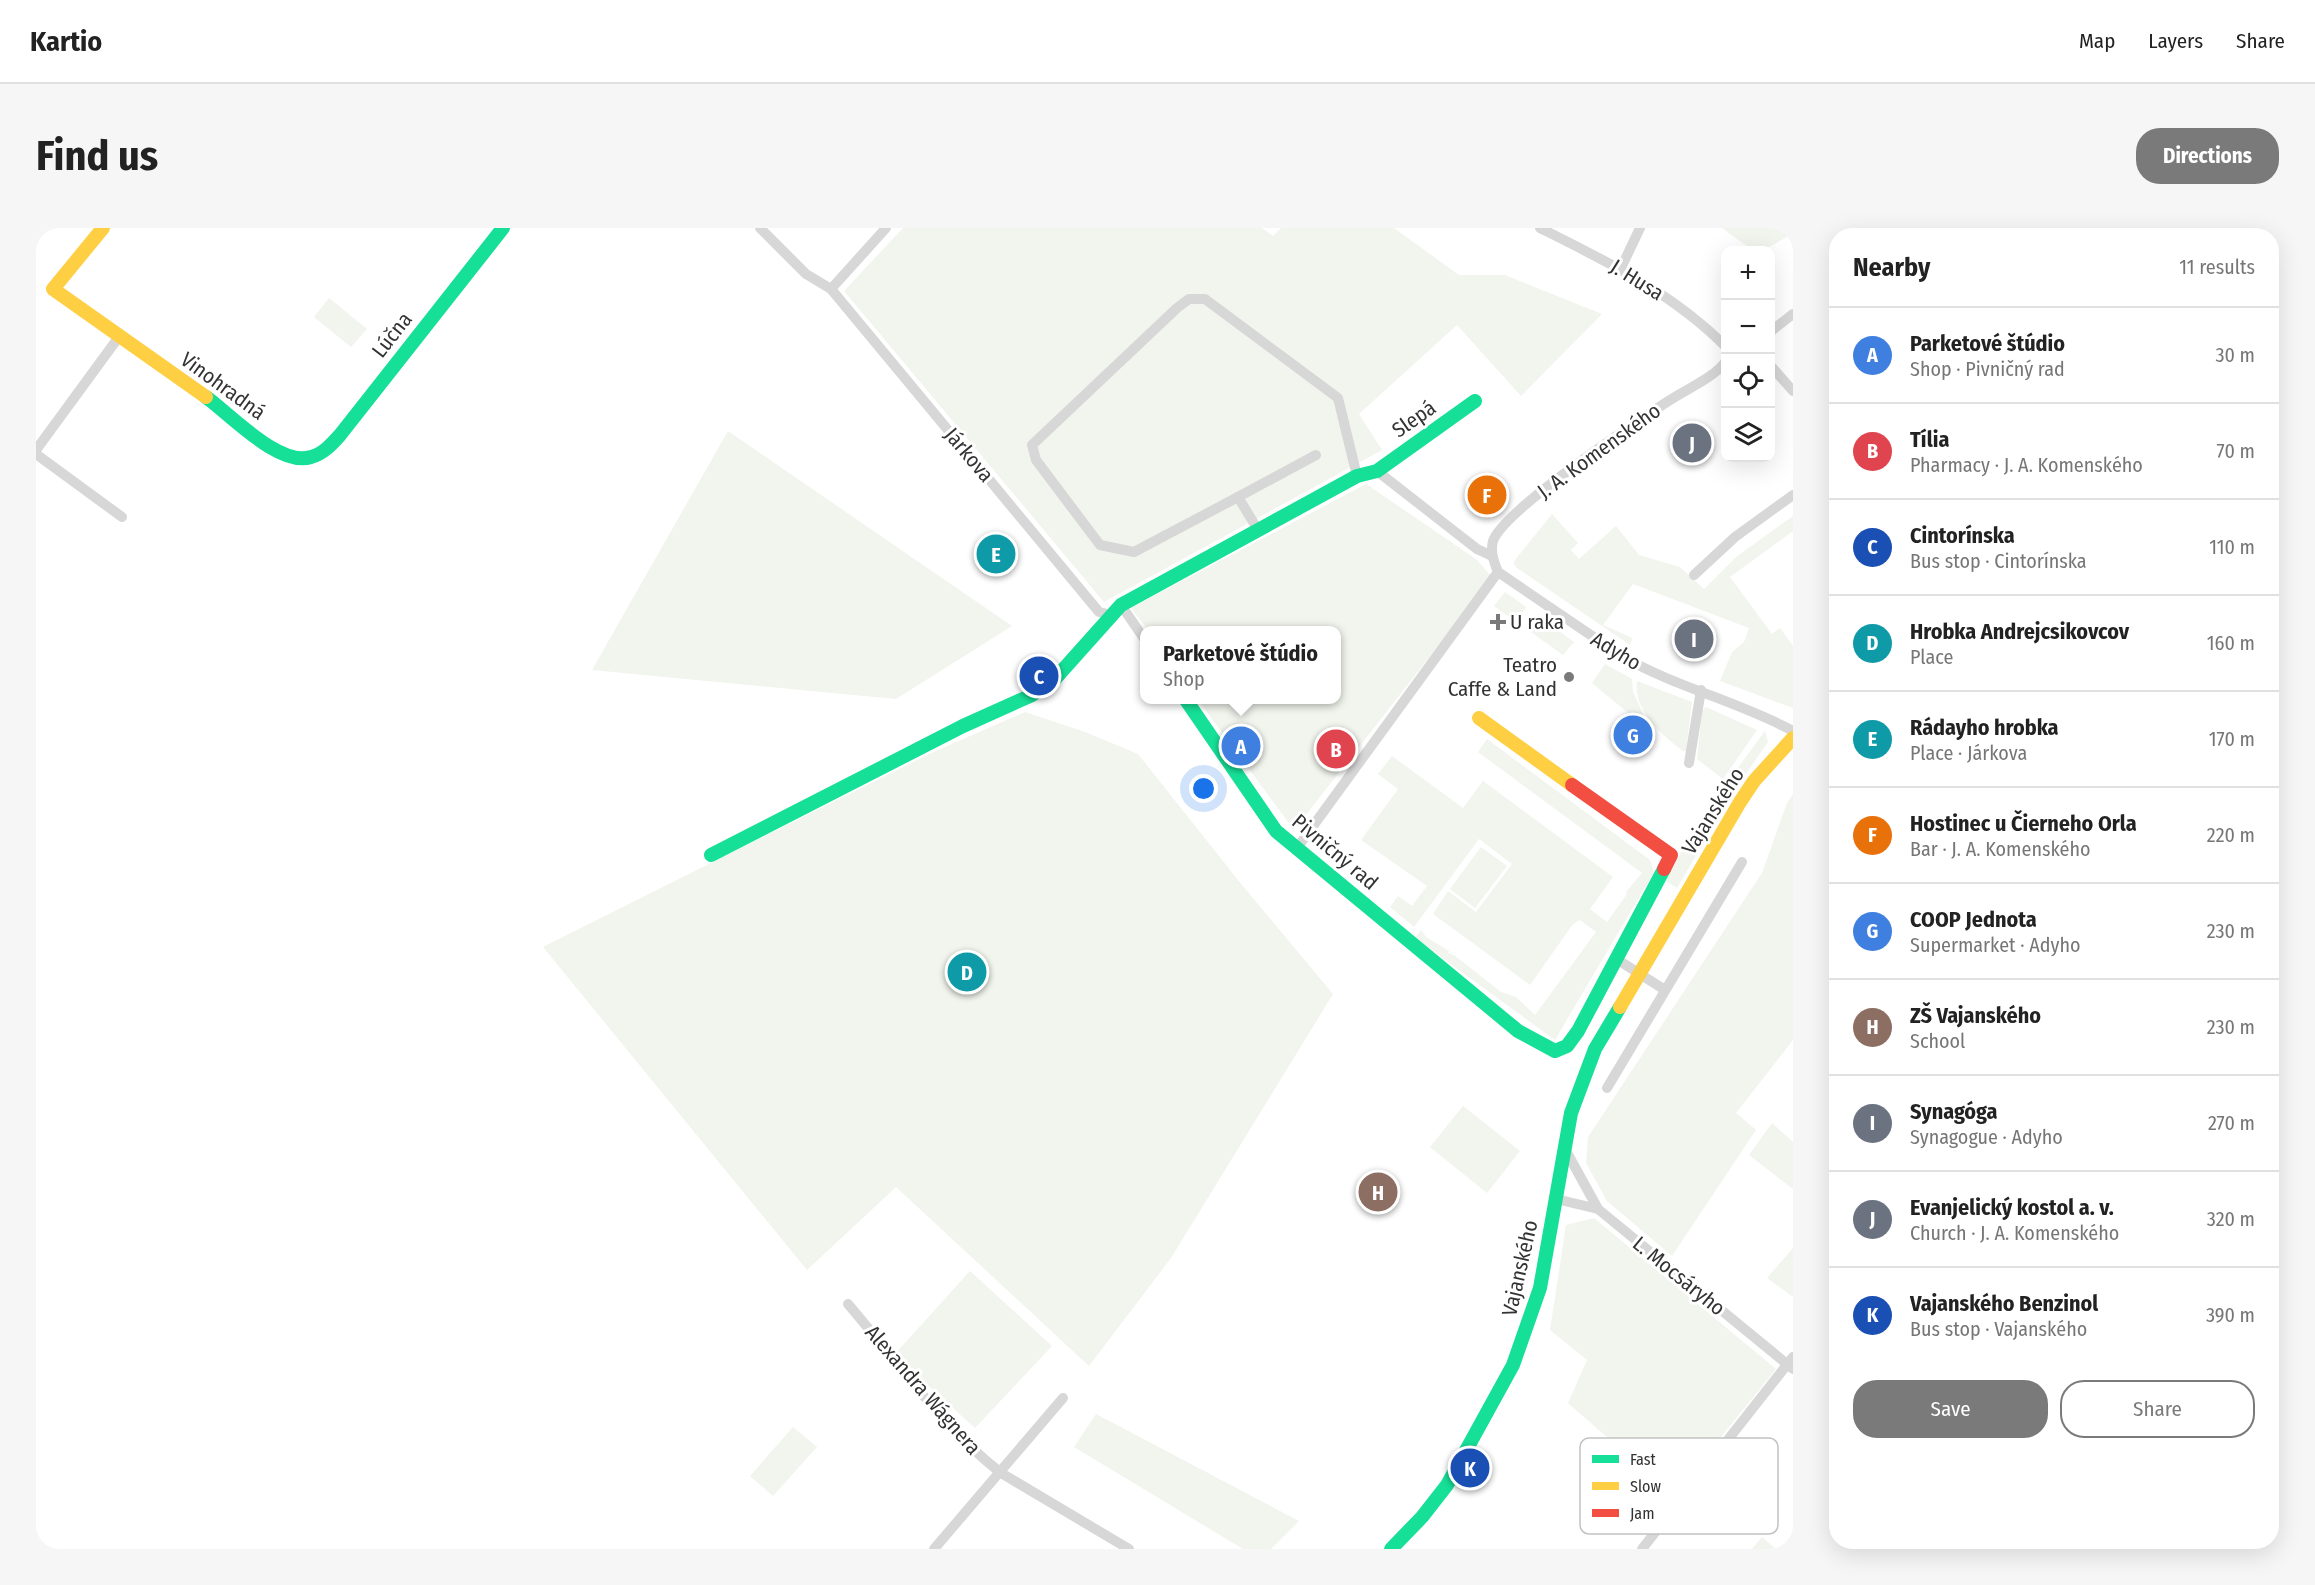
<!DOCTYPE html>
<meta charset="utf-8">
<style>
body{margin:0;font-family:"Fira Sans Condensed",sans-serif;background:#f6f6f6;color:#222}
.controls{position:absolute;right:18px;top:18px;display:grid;overflow:hidden;border-radius:12px;box-shadow:0 6px 24px #0002}
.controls button{width:54px;height:54px;display:grid;place-items:center;padding:0;border:0;border-bottom:2px solid #e0e0e0;background:#fff;color:#222;font:30px sans-serif}
.you{position:absolute;left:1168px;top:561px;width:21px;height:21px;margin:-15px;border:4px solid #fff;border-radius:50%;background:#1a73e8;box-shadow:0 0 0 9px #1a73e833}
.badge{display:grid;place-items:center;width:39px;height:39px;border-radius:50%;background:#7a7a7a;color:#fff;font-size:20px;font-weight:700}
.pin{position:absolute;translate:-50% -50%;border:3px solid #fff;box-shadow:0 2px 6px #0006}
.popup{position:absolute;left:1104px;top:398px;width:201px;height:78px;box-sizing:border-box;display:grid;place-content:center;border-radius:12px;background:#fff;filter:drop-shadow(0 2px 4px #0005);font-size:20px;white-space:nowrap;color:#767676}
.popup b{font-size:22px;color:#222}
.popup::after{content:'';position:absolute;left:50%;top:100%;margin-left:-12px;border:12px solid transparent;border-top-color:#fff}
.list{margin:0;padding:0;list-style:none}
h2{display:flex;justify-content:space-between;align-items:center;height:78px;margin:0;padding:0 24px;font-size:26px}
h2 small{font-size:20px;font-weight:400;color:#767676}
.list li{display:grid;grid-template-columns:39px 1fr auto;gap:18px;align-items:center;box-sizing:border-box;height:96px;padding:0 24px;border-top:2px solid #e0e0e0}
.list b{display:block;font-size:22px;white-space:nowrap}
.list p{margin:0;font-size:20px;white-space:nowrap;color:#767676}
.list em{font-size:20px;font-style:normal;color:#767676}
.actions{display:flex;gap:12px;padding:18px 24px}
.actions a{flex:1;padding:14px 0;border:2px solid #7a7a7a;border-radius:24px;text-align:center;font-size:21px;color:#7a7a7a}
.actions .main{background:#7a7a7a;color:#fff}
.icon{flex:none;width:33px;height:33px;fill:none;stroke:currentColor;stroke-width:2;stroke-linecap:round;stroke-linejoin:round}
.map{position:relative;flex:none;width:1757px;height:1321px;overflow:hidden;border-radius:24px}
header{display:flex;align-items:center;gap:36px;box-sizing:border-box;height:84px;padding:0 30px;background:#fff;border-bottom:2px solid #e0e0e0}
header strong{font-size:28px}
nav{display:flex;gap:33px;margin-inline-start:auto;font-size:21px}
.intro{display:flex;align-items:center;justify-content:space-between;box-sizing:border-box;height:144px;padding:0 36px}
h1{margin:0;font-size:42px}
.button{padding:15px 27px;border-radius:24px;background:#7a7a7a;color:#fff;font-size:21px;font-weight:700}
main{display:flex;gap:36px;padding:0 36px}
aside{flex:1;background:#fff;border-radius:24px;box-shadow:0 6px 24px #0002}
.map>svg:first-child{display:block}
.green{fill:#f1f5ed}
.lines{fill:none;stroke-linecap:round;stroke-linejoin:round}
.street{stroke:#d7d7d7;stroke-width:10}
.fast{stroke:#16e098;stroke-width:14}
.slow{stroke:#ffcf43;stroke-width:14}
.jam{stroke:#f24e42;stroke-width:14}
.poi-dot{fill:#7a7a7a;stroke:#fff;stroke-width:2}
.labels{text-anchor:middle;stroke-width:6;stroke-linejoin:round;paint-order:stroke}
.street-label{font-size:21px;fill:#333;stroke:#fff}
.poi-label{font-size:21px;fill:#333;stroke:#fff;text-anchor:start}
.key{fill:#fff;stroke:#c2c2c2;stroke-width:1.5}
.key-label{font-size:16px;fill:#333}
</style>
<header>
<strong>Kartio</strong>
<nav><a>Map</a><a>Layers</a><a>Share</a></nav>
</header>
<div class="intro"><h1>Find us</h1><a class="button">Directions</a></div>
<main>
<div class="map">
<svg width="1757" height="1321" viewBox="0 0 1757 1321">
<rect width="100%" height="100%" fill="#fff"/>
<g class="green">
<path d="M 867,0 L 1226,0 L 1237,8 L 1245,0 L 1358,0 L 1423,47 L 1469,47 L 1566,86 L 1485,168 L 1421,97 L 1323,186 L 1346,222 L 1068,374 L 808,63 Z"/>
<path d="M 1686,0 L 1755,0 L 1757,5 C 1718,29 1722,26 1686,0 Z"/>
<path d="M 293,70 L 331,101 L 315,119 L 278,89 Z"/>
<path d="M 692,203 L 976,398 L 860,471 L 556,442 Z"/>
<path d="M 1330,256 L 1440,331 L 1456,349 L 1258,602 L 1162,472 L 1301,472 L 1301,402 L 1112,402 L 1095,380 Z"/>
<path d="M 1516,286 L 1542,315 L 1535,322 L 1543,331 L 1580,298 L 1603,327 L 1644,339 L 1668,361 L 1700,329 L 1757,288 L 1757,303 L 1694,349 L 1736,406 L 1744,400 L 1757,418 L 1757,480 L 1684,453 L 1696,424 L 1708,414 L 1713,400 L 1597,356 L 1567,397 L 1596,410 L 1594,417 L 1481,340 L 1478,336 L 1479,332 Z"/>
<path d="M 1469,364 L 1490,379 L 1480,394 L 1458,378 Z"/>
<path d="M 1505,390 L 1538,414 L 1527,427 L 1495,404 Z"/>
<path d="M 1569,436 L 1596,451 L 1597,464 L 1611,494 L 1608,498 L 1556,455 Z"/>
<path d="M 1601,453 L 1656,474 L 1650,523 L 1647,523 C 1626,507 1597,483 1601,453 Z"/>
<path d="M 1670,479 L 1721,502 L 1687,551 L 1661,531 L 1666,483 Z"/>
<path d="M 989,484 L 1049,504 L 1102,526 L 1206,657 L 1297,766 L 1135,1030 L 1053,1138 L 860,959 L 771,1042 L 507,719 L 893,526 Z"/>
<path d="M 1729,503 L 1732,514 L 1698,563 L 1641,660 L 1630,653 L 1657,601 Z"/>
<path d="M 1451,511 L 1614,632 L 1618,644 L 1519,812 L 1379,710 L 1385,702 L 1390,709 L 1413,723 L 1412,725 L 1418,727 L 1465,764 L 1480,769 L 1499,787 L 1560,704 L 1544,692 L 1537,696 L 1494,757 L 1397,686 L 1412,663 L 1440,684 L 1476,636 L 1443,611 L 1378,699 L 1354,679 L 1362,668 L 1376,678 L 1391,658 L 1325,612 L 1362,561 L 1342,546 L 1356,528 L 1427,580 L 1447,553 L 1577,649 L 1554,681 L 1571,694 L 1591,666 L 1590,664 L 1606,645 L 1442,524 Z"/>
<path d="M 1757,566 L 1757,812 L 1700,885 L 1720,902 L 1636,1028 L 1571,973 L 1550,935 L 1552,909 L 1726,645 L 1751,575 Z"/>
<path d="M 1445,619 L 1471,638 L 1439,680 L 1414,661 Z"/>
<path d="M 1427,878 L 1484,923 L 1451,965 L 1394,919 Z"/>
<path d="M 1736,895 L 1757,914 L 1757,961 L 1713,927 Z"/>
<path d="M 1558,990 L 1740,1141 L 1619,1290 L 1563,1242 L 1579,1216 L 1532,1175 L 1551,1132 L 1514,1102 L 1530,997 Z"/>
<path d="M 1757,1020 L 1757,1069 L 1731,1050 Z"/>
<path d="M 934,1043 L 1016,1118 L 939,1200 L 858,1127 Z"/>
<path d="M 1060,1186 L 1263,1293 L 1235,1321 L 1207,1321 L 1038,1219 Z"/>
<path d="M 757,1199 L 781,1219 L 737,1268 L 714,1248 Z"/>
<path d="M 1726,1309 L 1740,1321 L 1716,1321 Z"/>
</g>
<g class="lines">
<g class="street">
<path d="M 724,0 L 770,46 L 795,61 L 1063,384 L 1076,387"/>
<path d="M 1504,0 C 1570,33 1637,65 1690,119"/>
<path d="M 1585,40 L 1604,0"/>
<path d="M 795,61 L 850,0"/>
<path d="M 1734,104 L 1757,86"/>
<path d="M 1690,133 C 1679,149 1651,161 1634,172 C 1601,193 1467,283 1457,313 C 1454,324 1458,334 1462,344 L 1584,427 C 1638,459 1702,473 1757,503"/>
<path d="M 1734,137 L 1757,163"/>
<path d="M 0,222 L 82,110"/>
<path d="M 0,226 L 86,289"/>
<path d="M 1341,243 L 1441,321 L 1456,328"/>
<path d="M 1202,269 L 1280,227"/>
<path d="M 1222,302 L 1202,269 L 1098,324 L 1064,317 L 1000,232 L 996,217 L 1141,80 L 1153,71 L 1169,71 L 1302,170 L 1321,248"/>
<path d="M 1658,347 L 1699,309 L 1757,267"/>
<path d="M 1085,377 L 1109,412"/>
<path d="M 1653,535 L 1665,462"/>
<path d="M 1261,620 L 1462,344"/>
<path d="M 1582,732 L 1629,762"/>
<path d="M 1571,860 L 1706,634"/>
<path d="M 1529,921 L 1562,981"/>
<path d="M 1520,971 L 1562,981 L 1757,1141"/>
<path d="M 812,1076 C 860,1132 907,1200 965,1245 L 1093,1321"/>
<path d="M 898,1321 L 1027,1170"/>
<path d="M 1606,1321 L 1757,1129"/>
</g>
<g class="fast">
<path d="M 170,169 C 195,187 243,239 275,229 C 287,226 296,216 304,207 L 467,0"/>
<path d="M 1150,472 L 1240,603 L 1482,803 L 1519,823 L 1531,818 L 1542,803 L 1628,641"/>
<path d="M 675,627 L 927,498 L 996,467 L 1017,453 L 1085,377 L 1321,248 L 1341,243 L 1439,173"/>
<path d="M 1355,1321 L 1386,1289 L 1411,1257 L 1477,1137 L 1504,1060 L 1535,885 L 1559,821 L 1584,779"/>
</g>
<g class="slow">
<path d="M 67,0 L 17,61 L 170,169"/>
<path d="M 1443,490 L 1536,557"/>
<path d="M 1584,779 L 1704,574 L 1718,553 L 1757,510"/>
</g>
<path class="jam" d="M 1536,557 L 1635,627 L 1628,641"/>
</g>
<g class="poi-dot">
<path d="M1459 385h6v6h6v6h-6v6h-6v-6h-6v-6h6z"/>
<circle cx="1533" cy="449" r="6"/>
</g>
<g class="labels">
<g class="street-label">
<text transform="translate(1601 52) rotate(32)" y="7">J. Husa</text>
<text transform="translate(356 107) rotate(-52)" y="7">Lúčna</text>
<text transform="translate(187 158) rotate(36)" y="7">Vinohradná</text>
<text transform="translate(1378 191) rotate(-35)" y="7">Slepá</text>
<text transform="translate(1563 223) rotate(-36)" y="7">J. A. Komenského</text>
<text transform="translate(933 227) rotate(50)" y="7">Járkova</text>
<text transform="translate(1580 423) rotate(31)" y="7">Adyho</text>
<text transform="translate(1677 583) rotate(-58)" y="7">Vajanského</text>
<text transform="translate(1299 624) rotate(40)" y="7">Pivničný rad</text>
<text transform="translate(1484 1040) rotate(-77)" y="7">Vajanského</text>
<text transform="translate(1643 1048) rotate(39)" y="7">L. Mocsáryho</text>
<text transform="translate(887 1162) rotate(49)" y="7">Alexandra Wágnera</text>
</g>
<g class="poi-label">
<text x="1474" y="401">U raka</text>
<text x="1521" y="444" text-anchor="end">Teatro<tspan x="1521" dy="24">Caffe &amp; Land</tspan></text>
</g>
</g>
<rect x="1544" y="1210" width="198" height="96" rx="9" class="key"/>
<rect x="1556" y="1227" width="27" height="8" fill="#16e098"/>
<rect x="1556" y="1254" width="27" height="8" fill="#ffcf43"/>
<rect x="1556" y="1281" width="27" height="8" fill="#f24e42"/>
<g class="key-label">
<text x="1594" y="1237">Fast</text>
<text x="1594" y="1264">Slow</text>
<text x="1594" y="1291">Jam</text>
</g>
</svg>
<div class="controls">
<button>+</button>
<button>−</button>
<button><svg class="icon" aria-label="locate" viewBox="0 0 24 24"><circle cx="12" cy="12" r="6"/><path d="M12 2v4M12 18v4M2 12h4M18 12h4"/></svg></button>
<button><svg class="icon" aria-label="layers" viewBox="0 0 24 24"><path d="M12 4l9 5-9 5-9-5zM3 14l9 5 9-5"/></svg></button>
</div>
<div class="you"></div>
<div class="pin badge" style="left:1205px;top:518px;background:#3f7fe0">A</div>
<div class="popup"><b>Parketové štúdio</b>Shop</div>
<div class="pin badge" style="left:1300px;top:521px;background:#e0444e">B</div>
<div class="pin badge" style="left:1003px;top:448px;background:#1a4fb4">C</div>
<div class="pin badge" style="left:931px;top:744px;background:#0f9aa8">D</div>
<div class="pin badge" style="left:960px;top:326px;background:#0f9aa8">E</div>
<div class="pin badge" style="left:1451px;top:267px;background:#e8710a">F</div>
<div class="pin badge" style="left:1597px;top:507px;background:#3f7fe0">G</div>
<div class="pin badge" style="left:1342px;top:964px;background:#8d6e63">H</div>
<div class="pin badge" style="left:1658px;top:411px;background:#6b7280">I</div>
<div class="pin badge" style="left:1656px;top:215px;background:#6b7280">J</div>
<div class="pin badge" style="left:1434px;top:1240px;background:#1a4fb4">K</div>
</div>
<aside>
<h2>Nearby<small>11 results</small></h2>
<ul class="list">
<li><span class="badge" style="background:#3f7fe0">A</span><div><b>Parketové štúdio</b><p>Shop · Pivničný rad</p></div><em>30 m</em></li>
<li><span class="badge" style="background:#e0444e">B</span><div><b>Tília</b><p>Pharmacy · J. A. Komenského</p></div><em>70 m</em></li>
<li><span class="badge" style="background:#1a4fb4">C</span><div><b>Cintorínska</b><p>Bus stop · Cintorínska</p></div><em>110 m</em></li>
<li><span class="badge" style="background:#0f9aa8">D</span><div><b>Hrobka Andrejcsikovcov</b><p>Place</p></div><em>160 m</em></li>
<li><span class="badge" style="background:#0f9aa8">E</span><div><b>Rádayho hrobka</b><p>Place · Járkova</p></div><em>170 m</em></li>
<li><span class="badge" style="background:#e8710a">F</span><div><b>Hostinec u Čierneho Orla</b><p>Bar · J. A. Komenského</p></div><em>220 m</em></li>
<li><span class="badge" style="background:#3f7fe0">G</span><div><b>COOP Jednota</b><p>Supermarket · Adyho</p></div><em>230 m</em></li>
<li><span class="badge" style="background:#8d6e63">H</span><div><b>ZŠ Vajanského</b><p>School</p></div><em>230 m</em></li>
<li><span class="badge" style="background:#6b7280">I</span><div><b>Synagóga</b><p>Synagogue · Adyho</p></div><em>270 m</em></li>
<li><span class="badge" style="background:#6b7280">J</span><div><b>Evanjelický kostol a. v.</b><p>Church · J. A. Komenského</p></div><em>320 m</em></li>
<li><span class="badge" style="background:#1a4fb4">K</span><div><b>Vajanského Benzinol</b><p>Bus stop · Vajanského</p></div><em>390 m</em></li>
</ul>
<div class="actions"><a class="main">Save</a><a>Share</a></div>
</aside>
</main>
